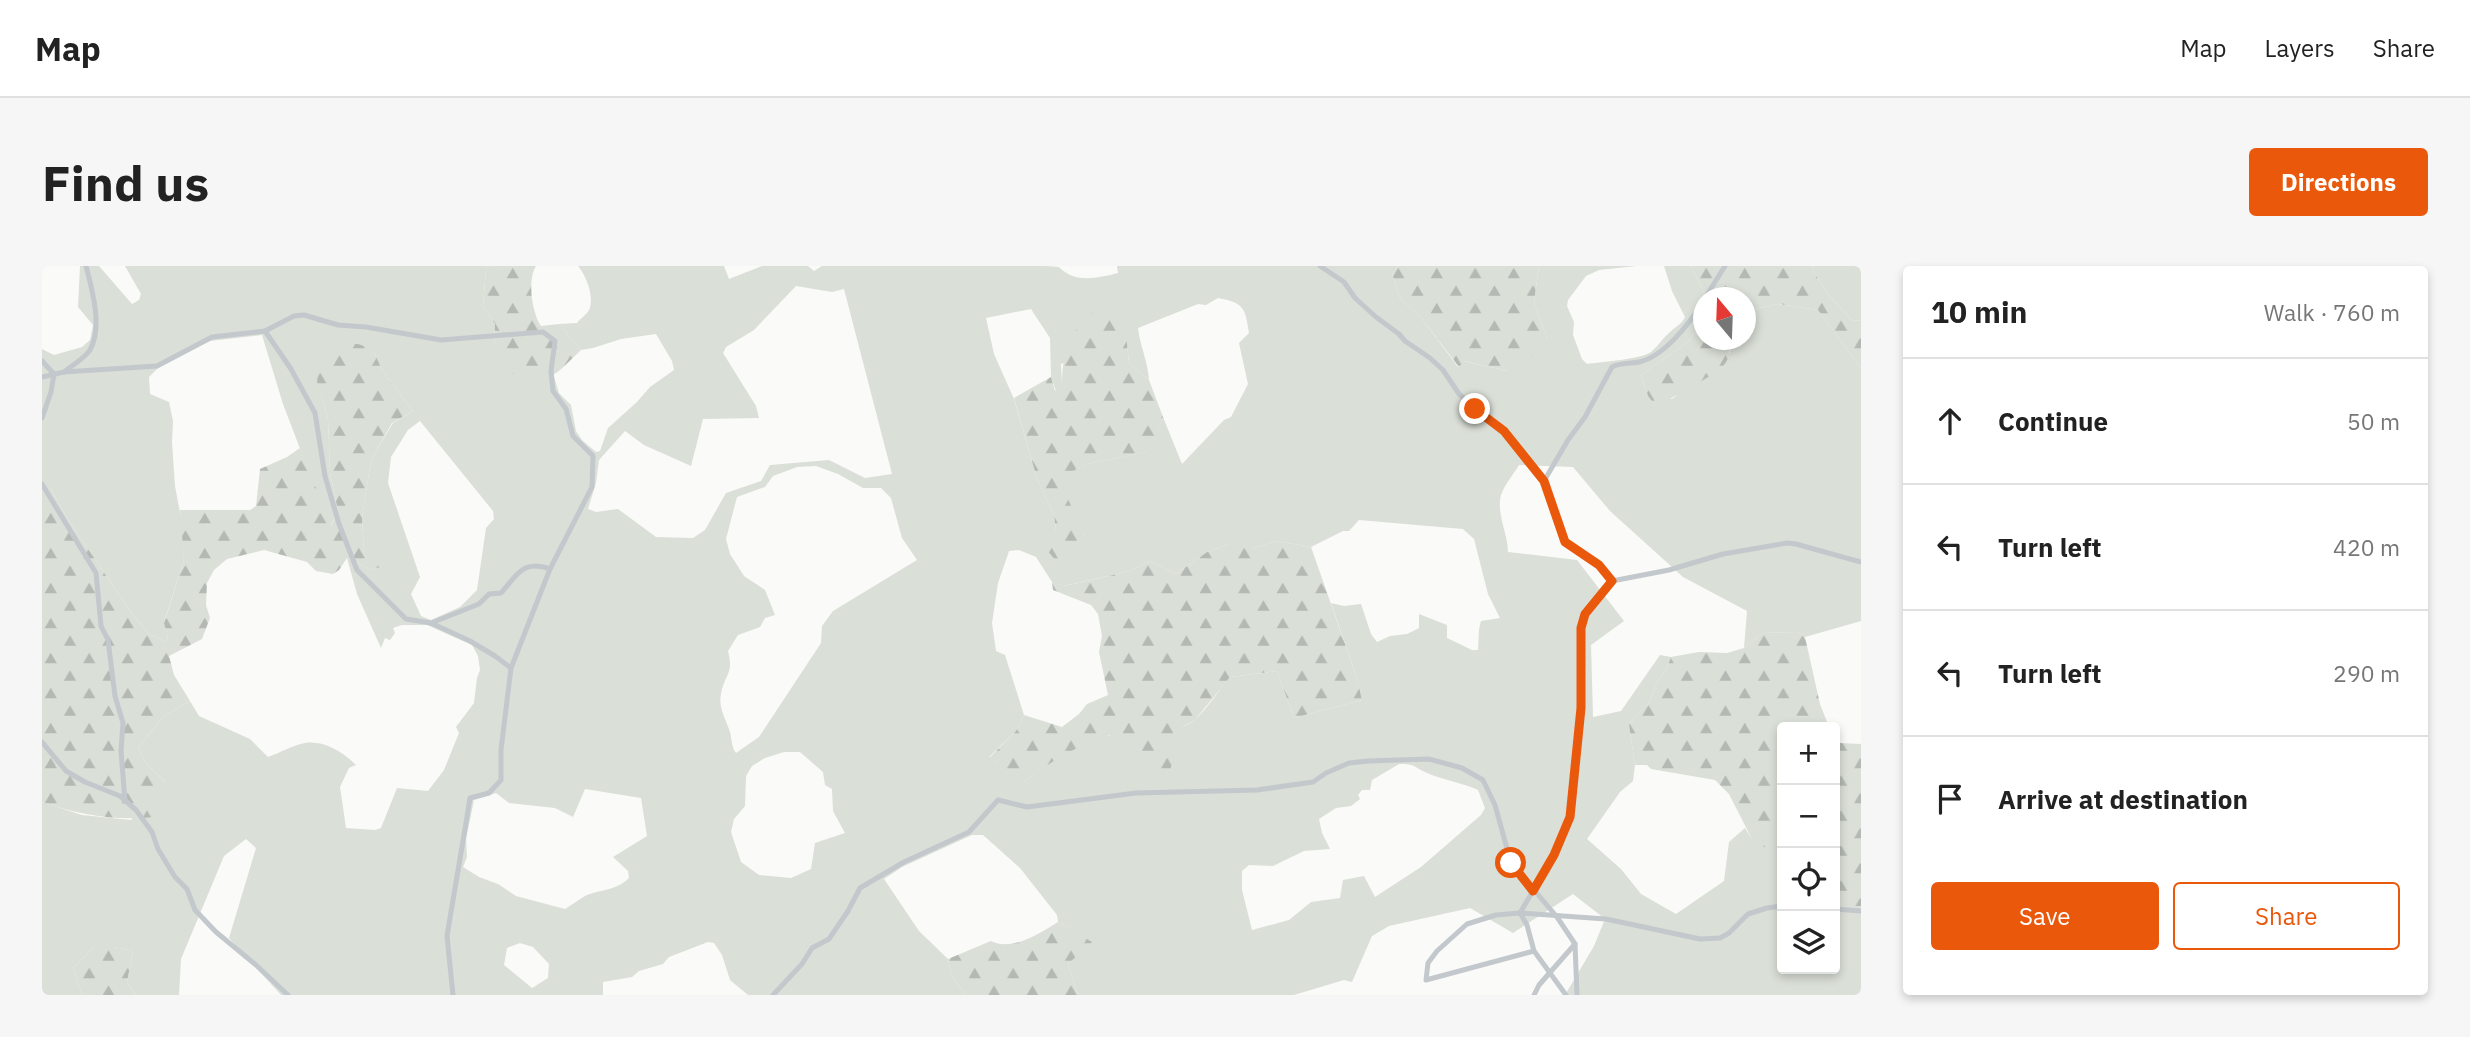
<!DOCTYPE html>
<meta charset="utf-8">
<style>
body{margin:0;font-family:"IBM Plex Sans",sans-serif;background:#f6f6f6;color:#222}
.controls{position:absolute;right:21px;bottom:21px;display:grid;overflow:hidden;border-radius:7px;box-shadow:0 4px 10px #0003}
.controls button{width:63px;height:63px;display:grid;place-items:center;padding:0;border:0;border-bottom:2px solid #e0e0e0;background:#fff;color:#222;font:35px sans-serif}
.compass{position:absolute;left:1651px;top:21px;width:63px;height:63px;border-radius:50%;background:#fff;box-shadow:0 4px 10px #0003;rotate:341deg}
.stop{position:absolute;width:21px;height:21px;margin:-16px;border:5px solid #ea580c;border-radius:50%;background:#fff}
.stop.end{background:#ea580c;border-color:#fff;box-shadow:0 2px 7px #0008}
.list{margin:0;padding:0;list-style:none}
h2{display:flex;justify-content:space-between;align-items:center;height:91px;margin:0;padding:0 28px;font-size:30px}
h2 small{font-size:23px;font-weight:400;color:#767676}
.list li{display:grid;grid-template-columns:46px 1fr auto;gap:21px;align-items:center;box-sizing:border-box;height:126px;padding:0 28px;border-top:2px solid #e0e0e0}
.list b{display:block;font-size:26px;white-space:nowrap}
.list em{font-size:23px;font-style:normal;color:#767676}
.actions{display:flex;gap:14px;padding:21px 28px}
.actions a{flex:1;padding:16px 0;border:2px solid #ea580c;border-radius:7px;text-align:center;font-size:24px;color:#ea580c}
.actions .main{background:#ea580c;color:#fff}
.icon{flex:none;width:38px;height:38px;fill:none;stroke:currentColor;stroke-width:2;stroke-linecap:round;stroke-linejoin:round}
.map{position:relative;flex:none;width:1819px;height:729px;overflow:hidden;border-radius:7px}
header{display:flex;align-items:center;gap:42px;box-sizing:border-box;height:98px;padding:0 35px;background:#fff;border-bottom:2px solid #e0e0e0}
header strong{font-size:33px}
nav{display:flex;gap:38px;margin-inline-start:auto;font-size:24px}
.intro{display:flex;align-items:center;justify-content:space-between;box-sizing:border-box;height:168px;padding:0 42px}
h1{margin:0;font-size:49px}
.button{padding:18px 32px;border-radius:7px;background:#ea580c;color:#fff;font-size:24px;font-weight:700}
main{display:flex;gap:42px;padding:0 42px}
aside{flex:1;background:#fff;border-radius:7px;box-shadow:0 4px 10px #0003}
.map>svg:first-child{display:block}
.grass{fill:#dadfd7;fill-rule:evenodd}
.forest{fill:url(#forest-firs)}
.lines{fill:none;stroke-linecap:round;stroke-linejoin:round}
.street{stroke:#c3c8cc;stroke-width:5}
.route{stroke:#ea580c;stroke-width:9}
</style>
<header>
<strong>Map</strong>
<nav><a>Map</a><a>Layers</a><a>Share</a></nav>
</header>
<div class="intro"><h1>Find us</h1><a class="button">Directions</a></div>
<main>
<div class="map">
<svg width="1819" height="729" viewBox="0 0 1819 729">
<defs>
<pattern id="forest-firs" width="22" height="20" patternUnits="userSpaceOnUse" patternTransform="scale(1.75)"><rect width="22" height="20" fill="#dadfd7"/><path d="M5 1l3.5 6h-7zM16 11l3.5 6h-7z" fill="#b4b9b4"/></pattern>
</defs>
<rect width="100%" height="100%" fill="#fafaf8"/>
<g class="grass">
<path d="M 38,0 L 57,0 L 90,38 L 97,34 L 99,28 L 83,0 L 448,0 L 444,2 L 441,40 L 453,58 L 452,80 L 512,111 L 517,127 L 529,139 L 534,165 L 540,174 L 554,186 L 558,185 L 566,162 L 595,136 L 608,121 L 632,104 L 630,95 L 614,68 L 579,73 L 551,82 L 539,84 L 517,58 L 535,57 C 538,53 545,48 547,44 C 553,32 544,9 536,0 L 682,0 L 687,13 L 720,0 L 766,0 L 772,5 L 780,0 L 1005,0 L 1017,1 C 1033,18 1056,12 1076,7 L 1075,0 L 1356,0 L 1350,8 L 1358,32 L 1380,53 L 1416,101 L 1421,95 L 1466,105 L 1505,72 L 1492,36 L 1497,0 L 1594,0 L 1557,4 L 1544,10 L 1526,34 L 1525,40 L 1532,56 L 1531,69 L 1540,93 L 1545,98 C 1559,96 1600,93 1609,86 C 1616,80 1621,72 1628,66 C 1634,60 1639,59 1643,51 L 1630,25 L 1622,0 L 1649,0 L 1664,31 L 1661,32 L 1661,54 L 1647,75 L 1599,109 L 1606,130 L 1630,133 L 1688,87 L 1688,74 L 1703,74 L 1704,45 L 1736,38 L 1776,44 L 1819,102 L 1819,355 L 1763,371 L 1755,366 L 1720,367 L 1702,382 L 1705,345 L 1641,311 L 1568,245 L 1531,201 L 1477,199 C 1471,209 1463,218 1459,229 C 1454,247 1466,268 1466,286 L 1535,294 L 1582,355 L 1549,379 L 1551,451 L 1579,445 L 1618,389 L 1629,391 L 1624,404 L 1615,416 L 1607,437 L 1594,449 L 1587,459 L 1593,499 L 1591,515 L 1578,526 L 1545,573 L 1579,603 L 1599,628 L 1634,648 L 1682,615 L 1687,576 L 1703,562 L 1713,578 L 1740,585 L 1740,703 L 1793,703 L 1793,640 L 1819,640 L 1819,729 L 1523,729 L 1552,680 L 1563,653 L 1531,628 L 1471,667 L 1428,642 L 1347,660 L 1330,670 L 1310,716 L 1302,714 L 1252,729 L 1036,729 L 1026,698 L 1049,676 L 1016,656 L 1015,649 L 978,602 L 941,569 L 930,569 L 860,601 L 842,613 L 877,665 L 906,693 L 909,709 L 924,729 L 706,729 L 688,714 L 680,689 L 672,677 L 666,676 L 627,691 L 621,698 L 597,705 L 590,711 L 561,716 L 561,729 L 239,729 L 187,672 L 214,582 L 204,573 L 182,590 L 139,693 L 137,729 L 94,729 L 85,716 L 91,685 L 72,681 L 52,681 L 31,702 L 40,729 L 0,729 L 0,536 L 40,549 L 89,554 L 123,516 L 104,497 L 96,482 L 122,450 L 148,435 L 157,450 L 208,473 L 226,491 C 238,487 251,479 263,477 C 282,474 302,487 314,499 L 307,502 L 298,521 L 304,562 L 333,564 L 339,562 L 355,522 L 386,525 L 402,504 L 417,467 L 414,461 L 432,437 L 435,412 L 438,404 L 436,390 L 430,379 L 385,359 L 360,359 L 351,362 L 353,367 L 348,374 L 343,372 L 339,382 L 315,328 L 305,292 L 329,304 L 340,300 L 322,288 L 320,251 L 328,201 L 334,185 L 351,157 L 371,145 L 340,104 L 331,83 L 275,122 L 282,138 L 286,153 L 288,207 L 296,245 L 288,261 L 241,138 L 220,69 L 168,75 L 116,102 L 107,111 L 108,128 L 127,136 L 131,155 L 130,176 L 133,220 L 140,257 L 142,294 L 122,356 L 126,372 L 124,376 L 107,368 L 91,349 L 27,255 L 9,223 L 0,222 L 0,83 L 12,89 L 40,81 L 48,74 L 51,59 L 36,41 ZM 754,20 L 790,26 L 802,23 L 850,208 L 823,212 L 787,194 L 728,199 L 719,215 L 684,227 L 663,264 L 651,272 L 614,271 L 576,243 L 554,246 L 546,243 L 554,217 L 557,194 L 583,165 L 602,179 L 649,200 L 661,153 L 717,152 L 714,140 L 681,87 L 684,81 L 712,64 ZM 1176,32 C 1202,37 1203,41 1207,67 L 1197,77 L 1206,118 L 1189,151 L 1182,154 L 1140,198 L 1121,151 L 1105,186 L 1044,198 L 1016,213 L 1044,273 L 1010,270 L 1014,265 L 1012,249 L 995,213 L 972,133 L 952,88 L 944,52 L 989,43 L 1008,72 L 1009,111 L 1014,125 L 1020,119 L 1019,98 L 1085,77 L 1087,97 L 1107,114 C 1106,96 1098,80 1096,62 L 1156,38 L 1164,39 ZM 378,155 L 451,245 L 452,253 L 444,262 L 435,324 L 418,341 L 389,354 L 379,350 L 369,328 L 378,311 L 346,217 L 349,191 L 366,164 ZM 774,200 L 796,208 L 821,222 L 839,222 L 849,232 L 860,272 L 875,294 L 791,345 L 780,360 L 779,377 L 717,471 L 694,487 C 689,480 690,473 688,466 C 684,453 676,442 679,428 C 683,407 692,409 686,385 L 696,369 L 718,361 L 723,352 L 733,349 L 723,324 L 702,310 L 688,288 L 684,273 L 695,231 L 723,221 L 731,210 L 755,201 ZM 1317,254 L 1421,263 L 1432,273 L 1446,328 L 1458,352 L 1439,355 C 1436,363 1437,374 1436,384 L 1430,384 L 1405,372 L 1405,359 L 1377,348 L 1377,362 L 1365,368 L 1348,370 L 1335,376 L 1329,368 L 1319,338 L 1302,340 L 1289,337 L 1315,412 L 1320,434 L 1252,452 L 1235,405 L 1188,411 C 1177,423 1163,447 1150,456 C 1127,471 1096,465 1070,469 C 1036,474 1007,497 980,517 L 947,491 L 974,465 L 982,449 L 963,389 L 954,385 L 950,357 L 956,317 L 967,285 L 977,284 L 994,291 L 1010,316 L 1022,320 L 1088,305 L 1108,295 L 1134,308 L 1165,286 L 1187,278 L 1201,278 L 1212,282 L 1234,275 L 1269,281 L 1301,265 L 1307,265 ZM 742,486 L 758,486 L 781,506 L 783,519 L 790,523 L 791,545 L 803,567 L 773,577 L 769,603 L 749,612 L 717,609 L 699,596 L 689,566 L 692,553 L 703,540 L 704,510 L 710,500 L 723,492 ZM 1357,498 C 1374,498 1370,500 1383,506 C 1399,514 1419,516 1436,524 L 1443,542 L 1439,549 L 1379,601 L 1333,631 L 1322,610 L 1301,614 L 1298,632 L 1269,636 L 1247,654 L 1210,664 L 1200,624 L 1200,605 L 1207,599 L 1231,600 L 1262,585 L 1288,583 L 1280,567 L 1277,553 L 1294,542 L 1309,540 L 1318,533 L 1316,529 L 1320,524 L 1328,524 L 1330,514 ZM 543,523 L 599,532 L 605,570 L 571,591 L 586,605 L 587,612 C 574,625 559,623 543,630 C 536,634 530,639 523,643 L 474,630 L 456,618 L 437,611 L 421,601 L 425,591 L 424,573 L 432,534 L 454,527 L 467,537 L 513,542 L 531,551 ZM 478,677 L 491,681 L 507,698 L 506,712 L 490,722 L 462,699 L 465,682 Z"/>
<path d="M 1772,0 L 1819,0 L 1819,54 L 1811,55 L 1787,30 L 1770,3 Z"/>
</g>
<g class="forest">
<path d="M 448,0 L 494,0 C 485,14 490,47 499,60 L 517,58 L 539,84 C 505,117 511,115 464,106 L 452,80 L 453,58 L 441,40 L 444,2 Z"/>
<path d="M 1356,0 L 1497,0 L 1492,36 L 1505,72 L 1480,103 L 1466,105 L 1422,95 L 1417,101 L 1380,53 L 1358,32 L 1350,8 Z"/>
<path d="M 1649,0 L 1772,0 L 1770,3 L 1787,30 L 1811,55 L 1819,54 L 1819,102 L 1776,44 L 1736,38 L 1704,45 L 1703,32 L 1664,31 Z"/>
<path d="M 1050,47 L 1076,55 L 1085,77 L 1087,97 L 1107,114 L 1121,151 L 1106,186 L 1044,198 L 1017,213 L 1044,273 L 1034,286 L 1015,296 L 999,277 L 1014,265 L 1012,249 L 995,213 L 972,132 L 1009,111 L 1013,125 L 1020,119 C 1020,88 1027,67 1050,47 Z"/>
<path d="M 1661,54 L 1661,74 L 1688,74 C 1688,83 1688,93 1681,100 C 1671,110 1627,134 1614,140 L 1606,130 L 1599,109 L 1647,75 Z"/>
<path d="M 294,77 L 316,78 L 331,83 L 340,104 L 371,145 L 350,157 L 334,185 L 328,201 L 320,251 L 322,288 L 341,300 L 329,304 L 305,292 L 297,304 L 291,308 L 274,305 L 265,296 L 222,284 L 185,293 L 172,304 L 165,317 L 164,339 L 168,352 L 160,373 L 127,390 L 132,409 L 148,435 L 122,450 L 96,482 L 104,497 L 123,516 L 112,551 C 71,555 39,549 0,536 L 0,222 L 9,223 L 27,255 L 91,349 L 107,368 L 124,376 L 126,372 L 122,357 L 142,294 L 138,244 L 208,244 L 214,240 L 218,203 L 245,191 L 258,182 L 289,260 L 296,245 L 288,207 L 286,153 L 282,138 L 275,123 L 276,89 Z"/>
<path d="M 1193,272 L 1212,282 L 1234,275 L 1269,281 L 1315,412 L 1320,434 L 1252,452 L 1235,405 L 1188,411 L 1153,454 L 1137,463 L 1125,520 L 1068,469 C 1035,479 1008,496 980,517 L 963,513 L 951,508 L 955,497 L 947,492 L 974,465 L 982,449 L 1020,461 L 1037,448 L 1045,438 L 1066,429 L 1057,386 L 1060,370 L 1056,348 L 1049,339 L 1011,324 L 1010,316 L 1023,320 L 1088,305 L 1108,295 L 1134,308 L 1165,286 L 1187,278 Z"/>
<path d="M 1755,366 L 1763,371 L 1778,438 L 1787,461 L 1740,461 L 1740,585 L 1713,579 L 1687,528 L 1673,514 L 1609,503 L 1605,499 L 1593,499 L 1587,459 L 1594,449 L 1607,437 L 1615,416 L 1624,404 L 1629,391 L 1657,386 L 1685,387 L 1702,382 L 1720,367 Z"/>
<path d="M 1793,470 L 1798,477 L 1819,478 L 1819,640 L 1793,640 Z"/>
<path d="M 1016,656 L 1050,676 L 1026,698 L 1036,729 L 924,729 L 909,709 L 906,693 L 949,675 C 970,686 998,667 1016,656 Z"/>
<path d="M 52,681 L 72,681 L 91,685 L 85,716 L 94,729 L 40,729 L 31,702 Z"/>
</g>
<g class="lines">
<g class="street">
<path d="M 1278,0 L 1302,16 L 1313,32 L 1334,51 L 1357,68 L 1363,75 L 1388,92 L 1401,104 L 1417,128 L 1462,165 L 1502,215 L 1523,276 L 1557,299 L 1570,315"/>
<path d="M 1663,32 L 1683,0"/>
<path d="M 223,65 L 249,103 L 273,147 L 283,210 L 297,258 L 315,304 L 364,353 L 389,357 L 428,375 L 453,390 L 469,402 L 459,484 L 459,514 L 447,527 L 428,532 L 425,551 L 405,670 L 411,729"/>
<path d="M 0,95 L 12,108 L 9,126 L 0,152"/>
<path d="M 22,106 C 29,100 43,92 48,84 C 61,61 50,23 44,0"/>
<path d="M 0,111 L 22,106 L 115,100 L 170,71 L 223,65 L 252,50 L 262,49 L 296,59 L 324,61 L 399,74 L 501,66 L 513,75 L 509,105 L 511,125 L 524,143 L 531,170 L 551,190 L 550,221 L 508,303 L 469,402"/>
<path d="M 1502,215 L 1526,174 L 1543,151 L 1570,101 C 1580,96 1588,98 1597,96 C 1623,90 1649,56 1661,35"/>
<path d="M 0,218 L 54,307 L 59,360 L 66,374 L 73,430 L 81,457 L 79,485 L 83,535"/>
<path d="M 389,357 L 437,338 L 447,328 L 459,327 C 475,309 481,293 508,303"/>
<path d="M 0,476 L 24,505 L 43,516 L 78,530 L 94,544 L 110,566 L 116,583 L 133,611 L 145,623 L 153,644 L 174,666 L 214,699 L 246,729"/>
<path d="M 1793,643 L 1819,645"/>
<path d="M 1492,685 L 1384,714 L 1386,697 L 1395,685 L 1425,658 L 1454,649 L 1478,647 L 1564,653 L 1658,673 L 1678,672 L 1687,667 L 1706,648 L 1725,642 L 1740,640"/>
<path d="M 731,729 L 760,698 L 770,682 L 787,673 L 806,645 L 818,622 L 862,596 L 927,566 L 956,534 L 985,541 L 1094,527 L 1215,524 L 1271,516 L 1284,507 L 1307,497 L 1326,495 L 1387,493 L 1420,502 L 1441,514 L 1453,539 L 1469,597 L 1515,651 L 1533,678 L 1535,729"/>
<path d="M 1492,729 L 1497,719 L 1533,678"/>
<path d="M 1524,729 L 1492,685 L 1485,659 L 1478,647 L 1512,589 L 1528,551 L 1539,442 L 1539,362 L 1543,347 L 1570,315 L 1627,304 L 1681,288 L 1745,277 L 1754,278 L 1819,296"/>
</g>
</g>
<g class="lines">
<path class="route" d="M 1433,143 L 1462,165 L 1502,215 L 1523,276 L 1557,299 L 1570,315 L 1543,348 L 1539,362 L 1539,442 L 1528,551 L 1512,589 L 1491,625 L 1469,597"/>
</g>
</svg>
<div class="controls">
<button>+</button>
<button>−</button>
<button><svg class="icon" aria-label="locate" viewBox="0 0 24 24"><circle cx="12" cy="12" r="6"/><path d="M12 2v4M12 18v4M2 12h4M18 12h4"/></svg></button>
<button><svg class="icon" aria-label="layers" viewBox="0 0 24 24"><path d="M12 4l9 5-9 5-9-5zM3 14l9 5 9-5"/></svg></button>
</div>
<svg class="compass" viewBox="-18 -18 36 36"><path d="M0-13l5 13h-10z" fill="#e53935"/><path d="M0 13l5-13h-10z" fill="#767676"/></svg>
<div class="stop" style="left:1469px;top:597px"></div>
<div class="stop end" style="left:1433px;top:143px"></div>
</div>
<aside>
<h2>10 min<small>Walk · 760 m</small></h2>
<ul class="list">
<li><svg class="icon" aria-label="ahead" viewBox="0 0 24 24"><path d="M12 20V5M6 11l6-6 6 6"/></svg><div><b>Continue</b></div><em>50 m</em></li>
<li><svg class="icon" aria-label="left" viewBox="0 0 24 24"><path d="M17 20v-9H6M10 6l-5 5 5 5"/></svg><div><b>Turn left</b></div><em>420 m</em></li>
<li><svg class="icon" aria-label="left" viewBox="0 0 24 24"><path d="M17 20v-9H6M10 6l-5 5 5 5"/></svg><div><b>Turn left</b></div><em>290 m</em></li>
<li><svg class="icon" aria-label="arrive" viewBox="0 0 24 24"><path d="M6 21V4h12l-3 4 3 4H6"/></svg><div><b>Arrive at destination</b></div></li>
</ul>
<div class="actions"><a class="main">Save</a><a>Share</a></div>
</aside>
</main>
